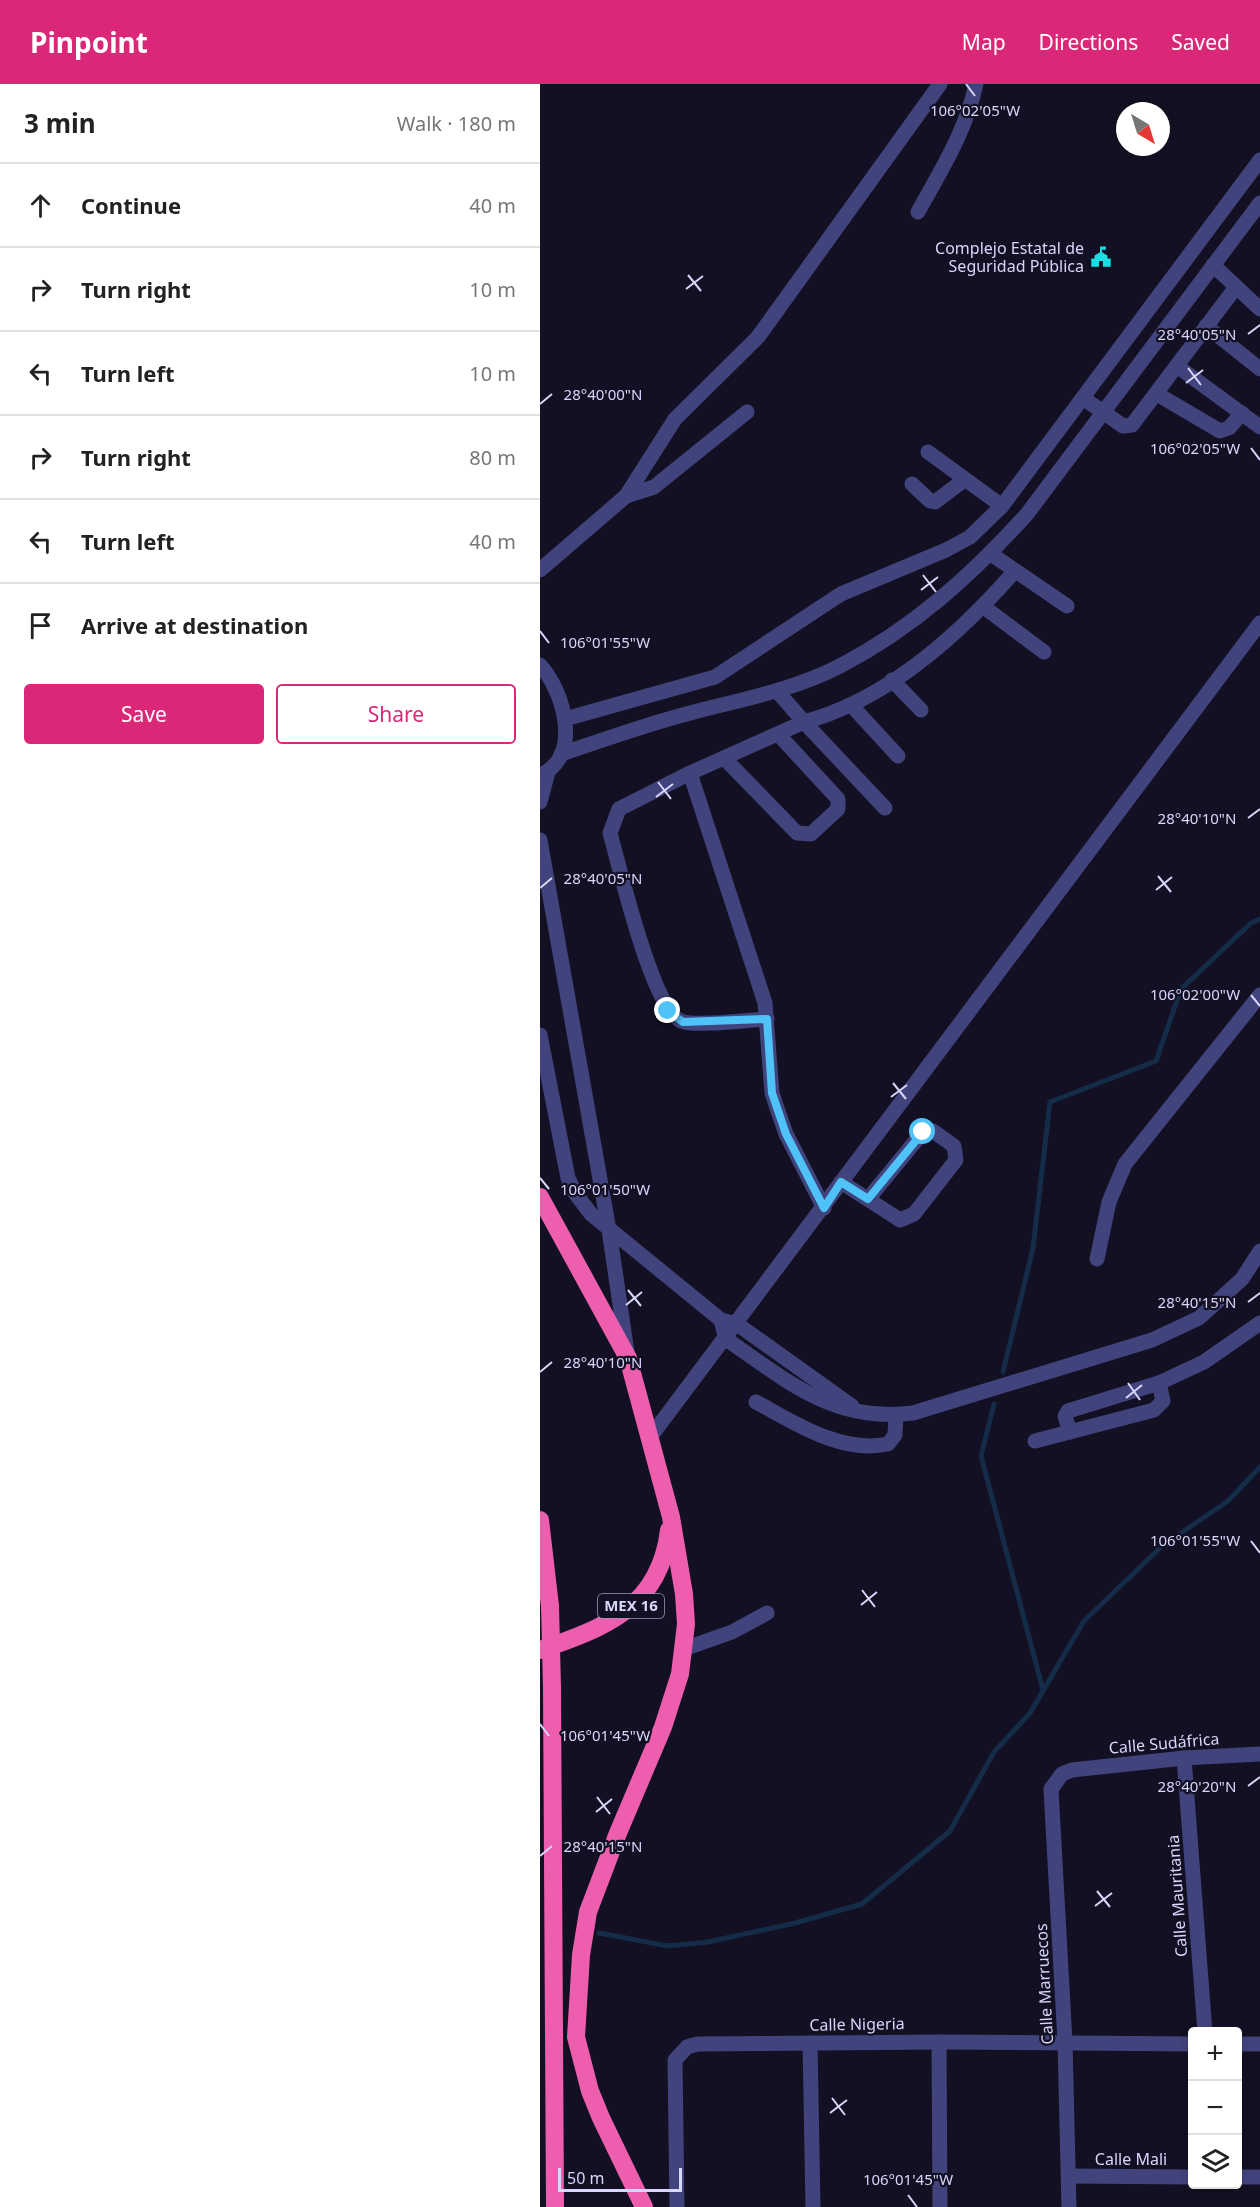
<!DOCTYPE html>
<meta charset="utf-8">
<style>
body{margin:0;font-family:"Noto Sans",sans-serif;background:#f6f6f6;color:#222}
.controls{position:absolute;right:18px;bottom:18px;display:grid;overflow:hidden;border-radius:6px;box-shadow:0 3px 9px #0003}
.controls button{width:54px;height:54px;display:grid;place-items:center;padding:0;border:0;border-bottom:2px solid #e0e0e0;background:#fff;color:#222;font:30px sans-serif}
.compass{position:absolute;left:576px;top:18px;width:54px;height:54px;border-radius:50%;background:#fff;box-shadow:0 3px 9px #0003;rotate:142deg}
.scale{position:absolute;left:18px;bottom:15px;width:124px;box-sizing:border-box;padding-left:6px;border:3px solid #d8d6fb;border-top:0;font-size:16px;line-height:21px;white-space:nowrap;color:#d8d6fb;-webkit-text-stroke:4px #121022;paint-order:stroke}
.stop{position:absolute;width:18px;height:18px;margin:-14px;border:4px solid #4fc3f7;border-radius:50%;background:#fff}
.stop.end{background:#4fc3f7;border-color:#fff;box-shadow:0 2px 6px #0008}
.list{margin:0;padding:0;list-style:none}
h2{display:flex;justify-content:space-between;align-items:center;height:78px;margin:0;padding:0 24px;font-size:26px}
h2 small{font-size:20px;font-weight:400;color:#767676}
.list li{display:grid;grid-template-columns:39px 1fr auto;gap:18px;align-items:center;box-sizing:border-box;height:84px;padding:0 24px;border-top:2px solid #e0e0e0}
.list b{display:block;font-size:22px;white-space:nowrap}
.list em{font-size:20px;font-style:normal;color:#767676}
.actions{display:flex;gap:12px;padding:18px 24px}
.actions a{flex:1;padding:14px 0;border:2px solid #db2777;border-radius:6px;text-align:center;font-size:21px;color:#db2777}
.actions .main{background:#db2777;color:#fff}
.icon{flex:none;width:33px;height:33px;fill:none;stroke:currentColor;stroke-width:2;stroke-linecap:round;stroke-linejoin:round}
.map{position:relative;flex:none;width:720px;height:2123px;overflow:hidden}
header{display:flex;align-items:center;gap:36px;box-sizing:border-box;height:84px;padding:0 30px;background:#db2777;color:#fff}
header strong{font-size:28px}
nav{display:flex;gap:33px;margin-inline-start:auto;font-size:21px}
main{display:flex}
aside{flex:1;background:#fff}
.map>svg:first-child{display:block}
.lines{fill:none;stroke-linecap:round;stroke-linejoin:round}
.stream{stroke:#152c48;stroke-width:5}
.minor{stroke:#41437c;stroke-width:15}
.highway{stroke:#ee5eae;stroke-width:18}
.highway-bridge{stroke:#ee5eae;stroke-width:18}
.route{stroke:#4fc3f7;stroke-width:8}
.ticks{fill:none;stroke:#d8d6fb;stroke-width:2}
.labels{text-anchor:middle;stroke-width:4.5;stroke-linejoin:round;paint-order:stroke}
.shield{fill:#121022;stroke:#9d9bba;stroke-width:1.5}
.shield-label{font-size:15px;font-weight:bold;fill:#d8d6fb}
.poi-label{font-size:16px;fill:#d8d6fb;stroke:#121022;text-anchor:end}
.street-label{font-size:16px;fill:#d8d6fb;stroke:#121022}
.ticks-label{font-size:15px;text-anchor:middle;fill:#d8d6fb;stroke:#121022;stroke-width:4.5;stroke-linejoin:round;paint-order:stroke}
</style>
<header>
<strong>Pinpoint</strong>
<nav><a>Map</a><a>Directions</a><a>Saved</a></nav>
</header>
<main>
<aside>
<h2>3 min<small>Walk · 180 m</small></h2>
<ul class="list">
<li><svg class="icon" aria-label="ahead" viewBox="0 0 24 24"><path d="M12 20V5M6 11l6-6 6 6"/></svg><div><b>Continue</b></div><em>40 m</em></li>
<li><svg class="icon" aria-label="right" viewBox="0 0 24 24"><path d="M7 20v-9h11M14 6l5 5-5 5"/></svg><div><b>Turn right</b></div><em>10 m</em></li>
<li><svg class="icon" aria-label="left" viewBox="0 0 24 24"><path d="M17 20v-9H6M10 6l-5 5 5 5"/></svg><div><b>Turn left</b></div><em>10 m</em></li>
<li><svg class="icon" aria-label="right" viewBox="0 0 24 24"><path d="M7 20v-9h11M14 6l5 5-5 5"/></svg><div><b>Turn right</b></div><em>80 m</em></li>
<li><svg class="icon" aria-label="left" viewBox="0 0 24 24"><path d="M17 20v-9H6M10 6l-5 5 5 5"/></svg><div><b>Turn left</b></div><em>40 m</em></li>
<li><svg class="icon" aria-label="arrive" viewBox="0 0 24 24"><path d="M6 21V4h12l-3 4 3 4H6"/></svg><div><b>Arrive at destination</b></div></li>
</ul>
<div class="actions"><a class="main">Save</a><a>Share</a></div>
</aside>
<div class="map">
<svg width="720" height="2123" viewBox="0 0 720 2123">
<rect width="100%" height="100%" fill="#121022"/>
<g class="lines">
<g class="stream">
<path d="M 463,1288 L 493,1164 L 510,1018 L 616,977 L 641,905 L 711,839 L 720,835"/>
<path d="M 454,1320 L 441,1372 L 503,1606"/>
<path d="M 59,1849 L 128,1862 L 168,1858 L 255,1839 L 322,1820 L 410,1747 L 454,1668 L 490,1629 L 544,1537 L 622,1462 L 688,1417 L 720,1383"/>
</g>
<g class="minor">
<path d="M 378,128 C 401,86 426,47 436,0"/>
<path d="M 673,181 L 720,225"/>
<path d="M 666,242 L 720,285"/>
<path d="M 637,282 L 720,343"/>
<path d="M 617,310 L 680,347 L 689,344 L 702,329"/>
<path d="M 543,314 L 583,342 L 592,341 L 696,203"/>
<path d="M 388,368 L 462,422"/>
<path d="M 372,400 L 390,417 L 395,418 L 424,396"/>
<path d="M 86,412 L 114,403 L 207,328"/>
<path d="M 451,470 L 527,522"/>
<path d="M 0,486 L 86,412 L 135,335 L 218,253 L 400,0"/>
<path d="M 444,523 L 504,568"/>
<path d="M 0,581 C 24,607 43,673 0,691"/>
<path d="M 352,596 L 381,626"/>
<path d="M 237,607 L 264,638 C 347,616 419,551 474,488"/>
<path d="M 311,621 L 358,672"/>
<path d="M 25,635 L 175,593 L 301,510 L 406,466 L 430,453 L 462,422 L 720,76"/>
<path d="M 21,670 C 60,657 99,643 139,632 C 192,617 250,608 300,582 C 373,544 432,491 487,430 L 720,119"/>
<path d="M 184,674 L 257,749 L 271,750 L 298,725 L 298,715 L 238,650"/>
<path d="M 150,689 L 225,919 L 232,1009 L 238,1027 L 246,1050 L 284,1124"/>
<path d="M 0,718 L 8,688"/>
<path d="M 0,756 L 69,1146 L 87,1268"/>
<path d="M 227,935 C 206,936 162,942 144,938 C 113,932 79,780 70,749 L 79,725 L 150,689 L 264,638 L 345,724"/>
<path d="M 0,951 L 28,1094 L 35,1109 L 51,1130 L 181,1236 L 197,1240 L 312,1322"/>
<path d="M 301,1098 L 360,1136 L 374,1130 L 416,1076 L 414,1062 L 393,1047 L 383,1048 L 328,1115"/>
<path d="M 557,1175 L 569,1118 L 585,1080 L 720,911"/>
<path d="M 181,1236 L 186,1255 C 247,1297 294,1339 373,1329 L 612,1256 L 659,1234 L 702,1195 L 720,1167"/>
<path d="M 216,1318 C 255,1339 301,1370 348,1360 L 355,1351 L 356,1331"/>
<path d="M 530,1348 L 525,1332 L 528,1327 L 619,1299"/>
<path d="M 111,1352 L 720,539"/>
<path d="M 495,1357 L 614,1326 L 623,1317 L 619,1299 L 664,1278 L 720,1239"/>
<path d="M 144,1565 L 192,1548 L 227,1529"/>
<path d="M 644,1674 L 665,1948"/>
<path d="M 399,1958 L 400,2123"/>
<path d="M 270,1959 L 273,2123"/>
<path d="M 698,1960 L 720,1960"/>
<path d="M 529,2092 L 652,2093"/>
<path d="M 698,2093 L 720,2093"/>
<path d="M 137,2123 L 135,1976 L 147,1963 L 157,1960 L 399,1958 L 652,1960"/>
<path d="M 529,2123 L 525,1958 L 511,1705 L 522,1690 L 532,1686 L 644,1674 L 720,1670"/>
</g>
<g class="highway">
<path d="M 0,1113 L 88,1274 L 131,1433 L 144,1510 L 146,1540 L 140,1590 L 123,1643 L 78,1749 L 48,1828 L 41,1871 L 36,1953 L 50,2007 L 61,2034 L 104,2123"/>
<path d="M 0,1436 L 10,1522"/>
<path d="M 0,1566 C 65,1544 120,1523 129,1446"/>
<path d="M 12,1604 L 15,2123"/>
</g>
<path class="highway-bridge" d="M 10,1522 L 12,1604"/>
</g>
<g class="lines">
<path class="route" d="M 128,927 L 143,938 L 227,935 L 232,1009 L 246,1050 L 284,1124 L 301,1098 L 328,1115 L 383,1048"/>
</g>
<path class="ticks" d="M 426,0 L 435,12M 148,191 L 161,207M 146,205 L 163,192M 708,250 L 720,241M 648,284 L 661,301M 646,299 L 663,286M 0,320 L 12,310M 711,364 L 720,376M 383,491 L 396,508M 381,506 L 398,493M 0,547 L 9,559M 118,698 L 131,715M 116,713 L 133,700M 708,734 L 720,725M 618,792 L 631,808M 0,804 L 12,794M 616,806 L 632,793M 711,911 L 720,922M 353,999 L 366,1015M 351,1013 L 367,1001M 0,1094 L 9,1105M 88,1206 L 101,1222M 708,1218 L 720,1209M 86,1221 L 102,1208M 0,1288 L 12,1278M 588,1299 L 600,1316M 586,1314 L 602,1301M 711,1457 L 720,1469M 322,1506 L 335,1523M 321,1521 L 337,1508M 0,1640 L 9,1652M 708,1702 L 720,1693M 57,1713 L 70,1730M 56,1728 L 72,1715M 0,1772 L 12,1762M 557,1807 L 570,1823M 555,1822 L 572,1809M 292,2014 L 305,2031M 290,2029 L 307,2016M 368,2111 L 377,2123"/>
<defs>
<g id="civic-bare" transform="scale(1.62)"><path d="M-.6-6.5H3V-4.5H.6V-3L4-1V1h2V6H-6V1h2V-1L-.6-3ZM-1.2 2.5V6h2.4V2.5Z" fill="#19dfe4" stroke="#121022" stroke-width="2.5" paint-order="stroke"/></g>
</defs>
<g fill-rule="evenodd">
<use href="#civic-bare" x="561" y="173"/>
</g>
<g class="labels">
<rect class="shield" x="58" y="1510" width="66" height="24" rx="4.5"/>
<g class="shield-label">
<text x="91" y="1527">MEX 16</text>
</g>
<g class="poi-label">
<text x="544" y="170">Complejo Estatal de<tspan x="544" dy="18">Seguridad Pública</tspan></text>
</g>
<g class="street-label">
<text transform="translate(624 1659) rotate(-5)" y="6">Calle Sudáfrica</text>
<text transform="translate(637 1812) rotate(-94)" y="6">Calle Mauritania</text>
<text transform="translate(504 1900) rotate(-93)" y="6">Calle Marruecos</text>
<text transform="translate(317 1940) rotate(-1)" y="6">Calle Nigeria</text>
<text x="591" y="2081">Calle Mali</text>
</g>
</g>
<g class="ticks-label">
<text x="435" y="32">106°02'05"W</text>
<text x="657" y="256">28°40'05"N</text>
<text x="63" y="316">28°40'00"N</text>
<text x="655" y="370">106°02'05"W</text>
<text x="65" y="564">106°01'55"W</text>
<text x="657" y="740">28°40'10"N</text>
<text x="63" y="800">28°40'05"N</text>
<text x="655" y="916">106°02'00"W</text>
<text x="65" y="1111">106°01'50"W</text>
<text x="657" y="1224">28°40'15"N</text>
<text x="63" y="1284">28°40'10"N</text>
<text x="655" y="1462">106°01'55"W</text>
<text x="65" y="1657">106°01'45"W</text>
<text x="657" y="1708">28°40'20"N</text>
<text x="63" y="1768">28°40'15"N</text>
<text x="368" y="2101">106°01'45"W</text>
</g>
</svg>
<div class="controls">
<button>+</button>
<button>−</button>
<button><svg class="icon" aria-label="layers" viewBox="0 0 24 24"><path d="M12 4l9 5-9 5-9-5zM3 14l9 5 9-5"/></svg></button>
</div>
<svg class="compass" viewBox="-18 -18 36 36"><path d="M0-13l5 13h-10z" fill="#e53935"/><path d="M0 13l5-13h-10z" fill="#767676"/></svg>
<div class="scale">50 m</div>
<div class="stop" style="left:383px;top:1048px"></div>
<div class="stop end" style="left:128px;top:927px"></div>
</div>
</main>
